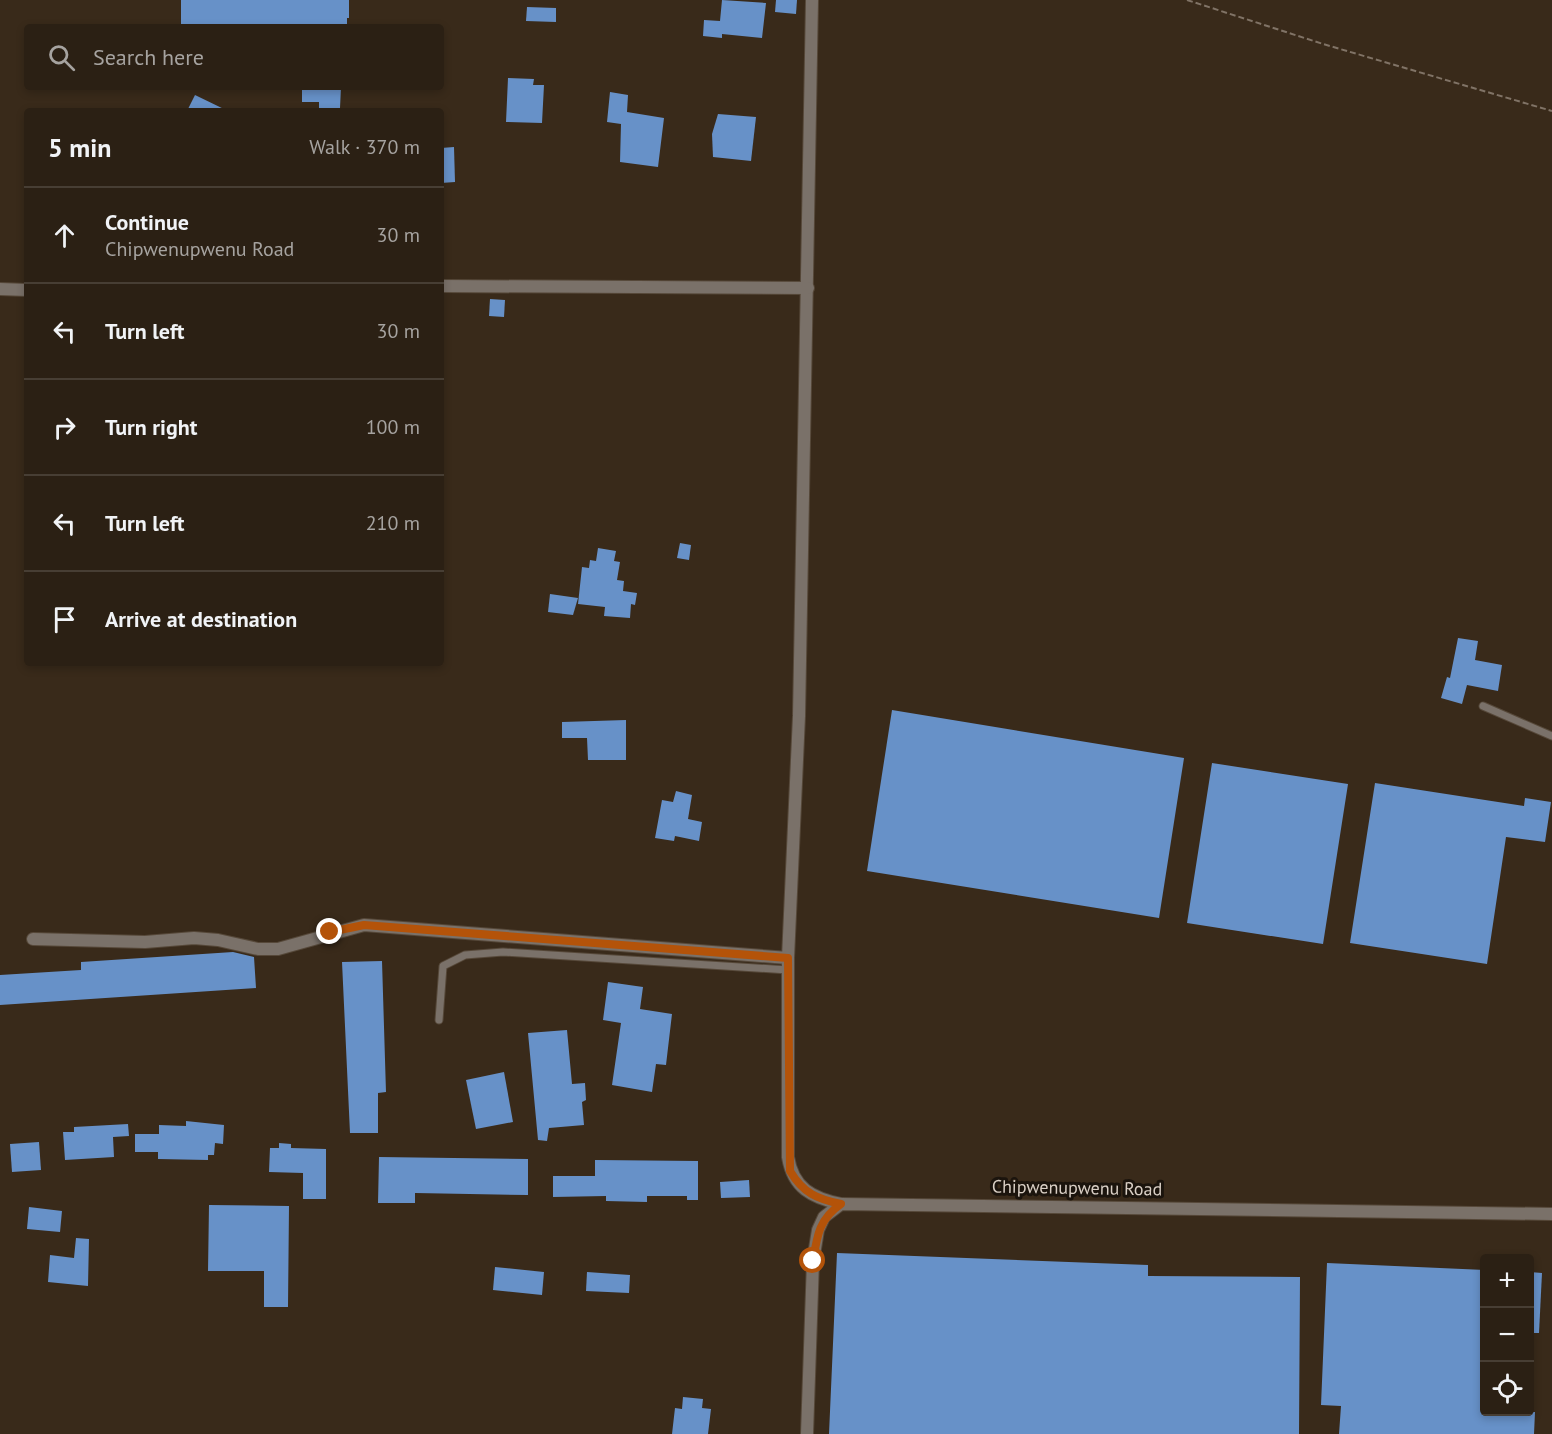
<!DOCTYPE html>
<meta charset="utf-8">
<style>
body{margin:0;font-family:"PT Sans",sans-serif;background:#33281d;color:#f1f3f6}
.controls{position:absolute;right:18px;bottom:18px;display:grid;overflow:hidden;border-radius:6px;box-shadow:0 3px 9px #0003}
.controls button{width:54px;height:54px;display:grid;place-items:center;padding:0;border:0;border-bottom:2px solid #473e34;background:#2b2014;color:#f1f3f6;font:30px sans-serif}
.stop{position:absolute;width:18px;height:18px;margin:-14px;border:4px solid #b45309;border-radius:50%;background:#fff}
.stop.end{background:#b45309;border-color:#fff;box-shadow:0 2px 6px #0008}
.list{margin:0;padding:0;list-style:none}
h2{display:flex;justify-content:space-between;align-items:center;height:78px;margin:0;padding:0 24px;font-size:26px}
h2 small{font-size:20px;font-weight:400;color:#a6a3a0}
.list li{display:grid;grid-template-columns:39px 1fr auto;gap:18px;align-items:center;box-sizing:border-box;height:96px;padding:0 24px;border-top:2px solid #473e34}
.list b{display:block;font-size:22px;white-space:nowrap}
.list p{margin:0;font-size:20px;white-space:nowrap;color:#a6a3a0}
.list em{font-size:20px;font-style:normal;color:#a6a3a0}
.icon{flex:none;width:33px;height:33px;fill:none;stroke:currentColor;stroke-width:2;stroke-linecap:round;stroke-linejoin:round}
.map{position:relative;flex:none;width:1552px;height:1434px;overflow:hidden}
.search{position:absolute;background:#2b2014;box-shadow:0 3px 9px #0003;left:24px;top:24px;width:420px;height:66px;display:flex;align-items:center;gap:15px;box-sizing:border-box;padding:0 21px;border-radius:6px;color:#a6a3a0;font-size:22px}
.panel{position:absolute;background:#2b2014;box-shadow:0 3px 9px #0003;left:24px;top:108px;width:420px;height:558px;border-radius:6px}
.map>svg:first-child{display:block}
.building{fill:#6791c8}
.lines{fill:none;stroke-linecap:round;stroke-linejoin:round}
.service-casing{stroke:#564839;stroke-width:9}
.minor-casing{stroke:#564839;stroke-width:14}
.path{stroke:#807366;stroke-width:2;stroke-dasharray:6 3;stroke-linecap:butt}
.service{stroke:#7a7169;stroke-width:7}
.minor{stroke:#7a7169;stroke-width:12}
.route{stroke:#b45309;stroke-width:8}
.labels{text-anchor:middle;stroke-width:6;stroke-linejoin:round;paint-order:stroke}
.street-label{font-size:18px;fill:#d9cfc5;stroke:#1b140d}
</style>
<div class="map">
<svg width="1552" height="1434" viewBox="0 0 1552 1434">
<rect width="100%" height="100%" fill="#392a1a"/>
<g class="building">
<path d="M 181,0 L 349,0 L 349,18 L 347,18 L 347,27 L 181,27 Z"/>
<path d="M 722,0 L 766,3 L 762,38 L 722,34 L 722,38 L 703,36 L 704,20 L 720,21 Z"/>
<path d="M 776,0 L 797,0 L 796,14 L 775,12 Z"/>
<path d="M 527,7 L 556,8 L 556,22 L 526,21 Z"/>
<path d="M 508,78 L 534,79 L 533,85 L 544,85 L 542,123 L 506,122 Z"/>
<path d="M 302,87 L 341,87 L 340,108 L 319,108 L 319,102 L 302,102 Z"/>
<path d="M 610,92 L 628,95 L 627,112 L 664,118 L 658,167 L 620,162 L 621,124 L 607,122 Z"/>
<path d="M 195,95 L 228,111 L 187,111 Z"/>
<path d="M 718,114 L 756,117 L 751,161 L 713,157 L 712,134 Z"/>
<path d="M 454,147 L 455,182 L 441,183 L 441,148 Z"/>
<path d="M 490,299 L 505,300 L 504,317 L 489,316 Z"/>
<path d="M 680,543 L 691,545 L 689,560 L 677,558 Z"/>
<path d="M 598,548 L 616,551 L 614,561 L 620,562 L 617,580 L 624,581 L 623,591 L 637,593 L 635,605 L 631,604 L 630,618 L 604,616 L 605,607 L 578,604 L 582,567 L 589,568 L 590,560 L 596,561 Z"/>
<path d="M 550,594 L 578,598 L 573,615 L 548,612 Z"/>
<path d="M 1458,638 L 1478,641 L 1475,660 L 1502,665 L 1498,691 L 1467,685 L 1462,704 L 1441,698 L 1447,677 L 1450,678 Z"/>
<path d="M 892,710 L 1184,758 L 1159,918 L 867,871 Z"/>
<path d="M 626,720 L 626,760 L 588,760 L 587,738 L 562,738 L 562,722 Z"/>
<path d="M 1212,763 L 1348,784 L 1323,944 L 1187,923 Z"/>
<path d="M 1375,783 L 1524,806 L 1525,798 L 1551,802 L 1545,842 L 1506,837 L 1487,964 L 1350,943 Z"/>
<path d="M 676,791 L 692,795 L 688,819 L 702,822 L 699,841 L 675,836 L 674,841 L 655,838 L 662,800 L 673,802 Z"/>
<path d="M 233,952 L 254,957 L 256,988 L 0,1005 L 0,975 L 81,970 L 81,962 Z"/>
<path d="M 382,961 L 386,1092 L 378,1093 L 378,1133 L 350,1133 L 342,962 Z"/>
<path d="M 608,982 L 643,987 L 640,1009 L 672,1014 L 666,1065 L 656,1064 L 652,1092 L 612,1085 L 621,1023 L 603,1020 Z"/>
<path d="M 567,1030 L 572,1084 L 585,1083 L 586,1100 L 582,1102 L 584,1125 L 549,1128 L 547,1141 L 538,1140 L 528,1033 Z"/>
<path d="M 504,1072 L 513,1122 L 476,1129 L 466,1080 Z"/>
<path d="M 186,1121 L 224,1125 L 223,1144 L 215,1143 L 214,1155 L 208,1155 L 208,1160 L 158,1159 L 158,1152 L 135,1152 L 135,1134 L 159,1134 L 159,1125 L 186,1126 Z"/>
<path d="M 128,1124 L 129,1136 L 113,1137 L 114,1157 L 65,1160 L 63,1132 L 74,1132 L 74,1127 Z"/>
<path d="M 39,1142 L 41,1170 L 12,1172 L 10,1144 Z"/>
<path d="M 279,1143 L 291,1144 L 291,1148 L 326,1149 L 326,1199 L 303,1199 L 303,1173 L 269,1172 L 270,1148 L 279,1148 Z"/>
<path d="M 379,1157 L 528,1159 L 528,1195 L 415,1193 L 415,1203 L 378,1203 Z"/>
<path d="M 595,1160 L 698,1161 L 698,1200 L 687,1200 L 687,1196 L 647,1196 L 647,1202 L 606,1201 L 606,1196 L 553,1197 L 553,1176 L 595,1176 Z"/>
<path d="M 749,1180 L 750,1197 L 721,1198 L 720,1182 Z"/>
<path d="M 209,1205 L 289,1206 L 288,1307 L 264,1307 L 264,1271 L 208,1271 Z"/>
<path d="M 29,1207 L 62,1211 L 60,1232 L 27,1229 Z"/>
<path d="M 76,1238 L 89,1239 L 88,1286 L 48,1282 L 50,1255 L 74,1258 Z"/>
<path d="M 837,1253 L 1148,1265 L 1148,1276 L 1300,1277 L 1299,1434 L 829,1434 Z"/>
<path d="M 1327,1263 L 1485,1270 L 1485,1412 L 1535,1412 L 1534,1434 L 1339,1434 L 1341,1406 L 1321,1405 Z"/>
<path d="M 495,1267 L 544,1272 L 542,1295 L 493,1290 Z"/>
<path d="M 587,1272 L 630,1275 L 629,1293 L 586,1291 Z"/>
<path d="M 1530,1272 L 1542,1273 L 1539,1333 L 1530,1333 Z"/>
<path d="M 683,1397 L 703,1399 L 702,1408 L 711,1409 L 708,1434 L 672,1434 L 675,1408 L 682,1409 Z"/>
</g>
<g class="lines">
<g class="service-casing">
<g id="service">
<path d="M 1483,706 L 1552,736"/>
<path d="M 439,1020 L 443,966 L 465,955 L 503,952 L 788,970"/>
</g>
</g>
<g class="minor-casing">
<g id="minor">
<path d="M 812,0 L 799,716 L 788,958 L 788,1157 C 793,1188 812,1198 841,1204"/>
<path d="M 441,286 L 808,288"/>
<path d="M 0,289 L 27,290"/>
<path d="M 33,939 L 145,942 L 194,938 L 218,940 L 258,949 L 278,949 L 364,925 L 788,958"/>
<path d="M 807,1434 L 813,1261 L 818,1230 L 824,1217 L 841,1204 L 1552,1214"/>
</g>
</g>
<path class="path" d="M 1187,0 L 1323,44 L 1552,111"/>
<use href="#service" class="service"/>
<use href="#minor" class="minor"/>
</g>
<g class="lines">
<path class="route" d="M 330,932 L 364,925 L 788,958 L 790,1171 C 803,1193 817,1199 841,1204 C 819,1219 817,1236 813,1261"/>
</g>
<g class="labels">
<g class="street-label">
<text transform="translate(1077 1188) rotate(1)" y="6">Chipwenupwenu Road</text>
</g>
</g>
</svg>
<div class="controls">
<button>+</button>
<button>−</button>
<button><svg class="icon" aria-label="locate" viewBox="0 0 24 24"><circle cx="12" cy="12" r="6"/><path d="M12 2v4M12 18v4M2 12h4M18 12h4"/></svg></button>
</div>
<div class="stop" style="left:813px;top:1261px"></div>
<div class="stop end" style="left:330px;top:932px"></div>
<div class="search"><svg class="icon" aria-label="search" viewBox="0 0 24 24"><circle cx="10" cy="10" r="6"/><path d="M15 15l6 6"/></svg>Search here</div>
<section class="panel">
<h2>5 min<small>Walk · 370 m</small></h2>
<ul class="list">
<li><svg class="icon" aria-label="ahead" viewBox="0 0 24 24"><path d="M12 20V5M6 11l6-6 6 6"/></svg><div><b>Continue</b><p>Chipwenupwenu Road</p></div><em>30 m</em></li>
<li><svg class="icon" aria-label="left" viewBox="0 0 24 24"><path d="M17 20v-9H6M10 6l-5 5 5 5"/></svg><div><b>Turn left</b></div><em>30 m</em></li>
<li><svg class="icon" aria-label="right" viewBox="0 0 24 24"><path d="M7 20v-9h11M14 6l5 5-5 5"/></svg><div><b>Turn right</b></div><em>100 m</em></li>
<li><svg class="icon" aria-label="left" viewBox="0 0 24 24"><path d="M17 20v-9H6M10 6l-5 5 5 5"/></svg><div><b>Turn left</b></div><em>210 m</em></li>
<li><svg class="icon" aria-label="arrive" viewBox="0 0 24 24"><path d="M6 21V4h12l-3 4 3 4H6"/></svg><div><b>Arrive at destination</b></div></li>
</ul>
</section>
</div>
